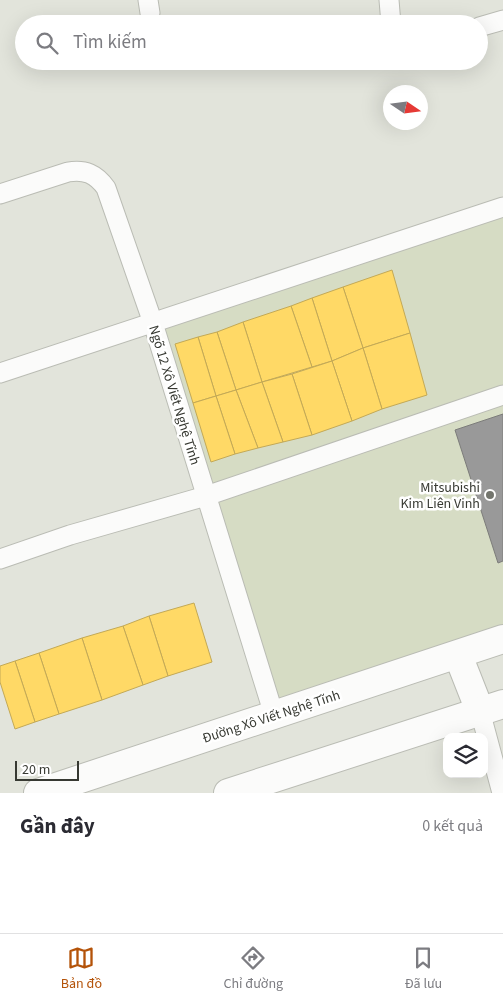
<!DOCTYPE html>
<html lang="vi">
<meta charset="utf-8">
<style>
body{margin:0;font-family:"Source Sans 3",sans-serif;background:#f2f2f3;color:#2b2b33}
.controls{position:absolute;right:15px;bottom:15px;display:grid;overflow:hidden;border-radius:10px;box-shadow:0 5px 20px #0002}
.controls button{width:45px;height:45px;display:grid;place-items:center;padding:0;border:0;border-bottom:1px solid #e1e1e2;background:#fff;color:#2b2b33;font:25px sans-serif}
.compass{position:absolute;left:383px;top:85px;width:45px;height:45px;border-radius:50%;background:#fff;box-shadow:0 5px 20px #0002;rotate:103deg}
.scale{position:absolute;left:15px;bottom:12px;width:64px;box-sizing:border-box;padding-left:5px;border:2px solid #373932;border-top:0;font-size:14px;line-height:18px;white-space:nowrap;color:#373932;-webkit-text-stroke:4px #fff;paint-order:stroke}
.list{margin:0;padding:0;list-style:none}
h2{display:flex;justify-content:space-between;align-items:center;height:65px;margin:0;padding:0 20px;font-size:21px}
h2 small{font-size:16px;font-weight:400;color:#7c7c81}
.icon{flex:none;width:28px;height:28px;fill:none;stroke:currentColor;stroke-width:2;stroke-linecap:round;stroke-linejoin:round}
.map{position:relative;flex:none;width:503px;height:793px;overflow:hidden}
.search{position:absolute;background:#fff;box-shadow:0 5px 20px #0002;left:15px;right:15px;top:15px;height:55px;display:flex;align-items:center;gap:12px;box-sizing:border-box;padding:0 18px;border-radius:28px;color:#7c7c81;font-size:19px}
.sheet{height:140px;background:#fff}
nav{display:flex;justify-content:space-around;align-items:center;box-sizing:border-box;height:70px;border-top:1px solid #e1e1e2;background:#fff;font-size:14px;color:#7c7c81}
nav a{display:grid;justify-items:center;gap:2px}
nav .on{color:#b45309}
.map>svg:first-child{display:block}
.green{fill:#d6dcc4}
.homes{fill:#ffd966;stroke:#c3a956}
.industry{fill:#999;stroke:#7c7c7a}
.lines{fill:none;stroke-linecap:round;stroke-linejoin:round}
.street-casing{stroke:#babcb4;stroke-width:21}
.secondary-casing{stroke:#babcb4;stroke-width:30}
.street{stroke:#fbfbfa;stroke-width:19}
.secondary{stroke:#fbfbfa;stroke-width:28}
.poi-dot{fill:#73756d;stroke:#fff;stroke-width:2}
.labels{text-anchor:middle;stroke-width:5;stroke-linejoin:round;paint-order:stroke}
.street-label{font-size:14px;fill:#373932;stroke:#fff}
.poi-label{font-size:14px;fill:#373932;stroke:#fff;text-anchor:end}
</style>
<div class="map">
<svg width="503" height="793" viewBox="0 0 503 793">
<rect width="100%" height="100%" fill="#e2e4db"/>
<path class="green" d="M 503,208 L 503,640 L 274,715 L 153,323 Z"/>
<g class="homes">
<path d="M 392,270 L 410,333 L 363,348 L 343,287 Z"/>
<path d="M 343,287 L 363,348 L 332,361 L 312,298 Z"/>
<path d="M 312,298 L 332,361 L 312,367 L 291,306 Z"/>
<path d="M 291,306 L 312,367 L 262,382 L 243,322 Z"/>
<path d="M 243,322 L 262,382 L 236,390 L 217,332 Z"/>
<path d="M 217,332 L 236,390 L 216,396 L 198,337 Z"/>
<path d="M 410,333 L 427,395 L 382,409 L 363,348 Z"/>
<path d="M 198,337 L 216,396 L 193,403 L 175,344 Z"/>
<path d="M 363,348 L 382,409 L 352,421 L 332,361 Z"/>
<path d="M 332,361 L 352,421 L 312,435 L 292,374 Z"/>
<path d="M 292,374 L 312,435 L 283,442 L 262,382 Z"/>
<path d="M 262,382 L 283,442 L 258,448 L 236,390 Z"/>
<path d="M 236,390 L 258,448 L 235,454 L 216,396 Z"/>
<path d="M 216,396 L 235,454 L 211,462 L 193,403 Z"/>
<path d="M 194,603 L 212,662 L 168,676 L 149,616 Z"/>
<path d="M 149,616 L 168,676 L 143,685 L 123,626 Z"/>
<path d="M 123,626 L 143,685 L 102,700 L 82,638 Z"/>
<path d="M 82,638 L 102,700 L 59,714 L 39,653 Z"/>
<path d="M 39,653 L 59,714 L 35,722 L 15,661 Z"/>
<path d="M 15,661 L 35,722 L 15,729 L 0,682 L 0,666 Z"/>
</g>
<path class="industry" d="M 503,414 L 503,561 L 498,563 L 455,430 Z"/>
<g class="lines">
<g class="street-casing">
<g id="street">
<path d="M 148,0 L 150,13"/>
<path d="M 389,0 L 391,24"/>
<path d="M 479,27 L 503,20"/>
<path d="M 0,194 L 68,172 C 85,169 96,174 106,188 L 153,323 L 274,715"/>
<path d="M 0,373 L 503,207"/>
<path d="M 0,559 L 70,535 L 206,496 L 503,395"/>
<path d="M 480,711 L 502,793"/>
</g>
</g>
<g class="secondary-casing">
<g id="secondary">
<path d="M 458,655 L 480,711"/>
<path d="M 38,793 L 503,639"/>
<path d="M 228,793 L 503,704"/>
</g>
</g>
<use href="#street" class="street"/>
<use href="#secondary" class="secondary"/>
</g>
<circle class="poi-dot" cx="490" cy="495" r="5"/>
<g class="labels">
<g class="street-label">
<text transform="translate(175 395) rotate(73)" y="5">Ngõ 12 Xô Viết Nghệ Tĩnh</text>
<text transform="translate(271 716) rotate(-18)" y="5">Đường Xô Viết Nghệ Tĩnh</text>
</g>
<g class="poi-label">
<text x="480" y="492">Mitsubishi<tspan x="480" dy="16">Kim Liên Vinh</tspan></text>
</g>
</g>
</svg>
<div class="controls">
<button><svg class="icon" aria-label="layers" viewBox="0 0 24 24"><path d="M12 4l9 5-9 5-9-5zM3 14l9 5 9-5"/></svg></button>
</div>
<svg class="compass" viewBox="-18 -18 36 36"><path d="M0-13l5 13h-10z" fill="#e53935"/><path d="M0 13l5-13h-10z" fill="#7c7c81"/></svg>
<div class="scale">20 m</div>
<div class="search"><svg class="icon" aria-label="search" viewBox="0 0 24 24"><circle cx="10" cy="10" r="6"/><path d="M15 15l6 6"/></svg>Tìm kiếm</div>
</div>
<section class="sheet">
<h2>Gần đây<small>0 kết quả</small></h2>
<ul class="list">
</ul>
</section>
<nav>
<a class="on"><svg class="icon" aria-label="map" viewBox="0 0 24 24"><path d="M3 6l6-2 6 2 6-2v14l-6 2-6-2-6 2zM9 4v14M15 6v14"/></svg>Bản đồ</a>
<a><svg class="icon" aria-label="directions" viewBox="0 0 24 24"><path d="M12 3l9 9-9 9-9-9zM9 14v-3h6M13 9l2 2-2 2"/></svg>Chỉ đường</a>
<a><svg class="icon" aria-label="saved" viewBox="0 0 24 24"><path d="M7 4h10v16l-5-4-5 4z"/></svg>Đã lưu</a>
</nav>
